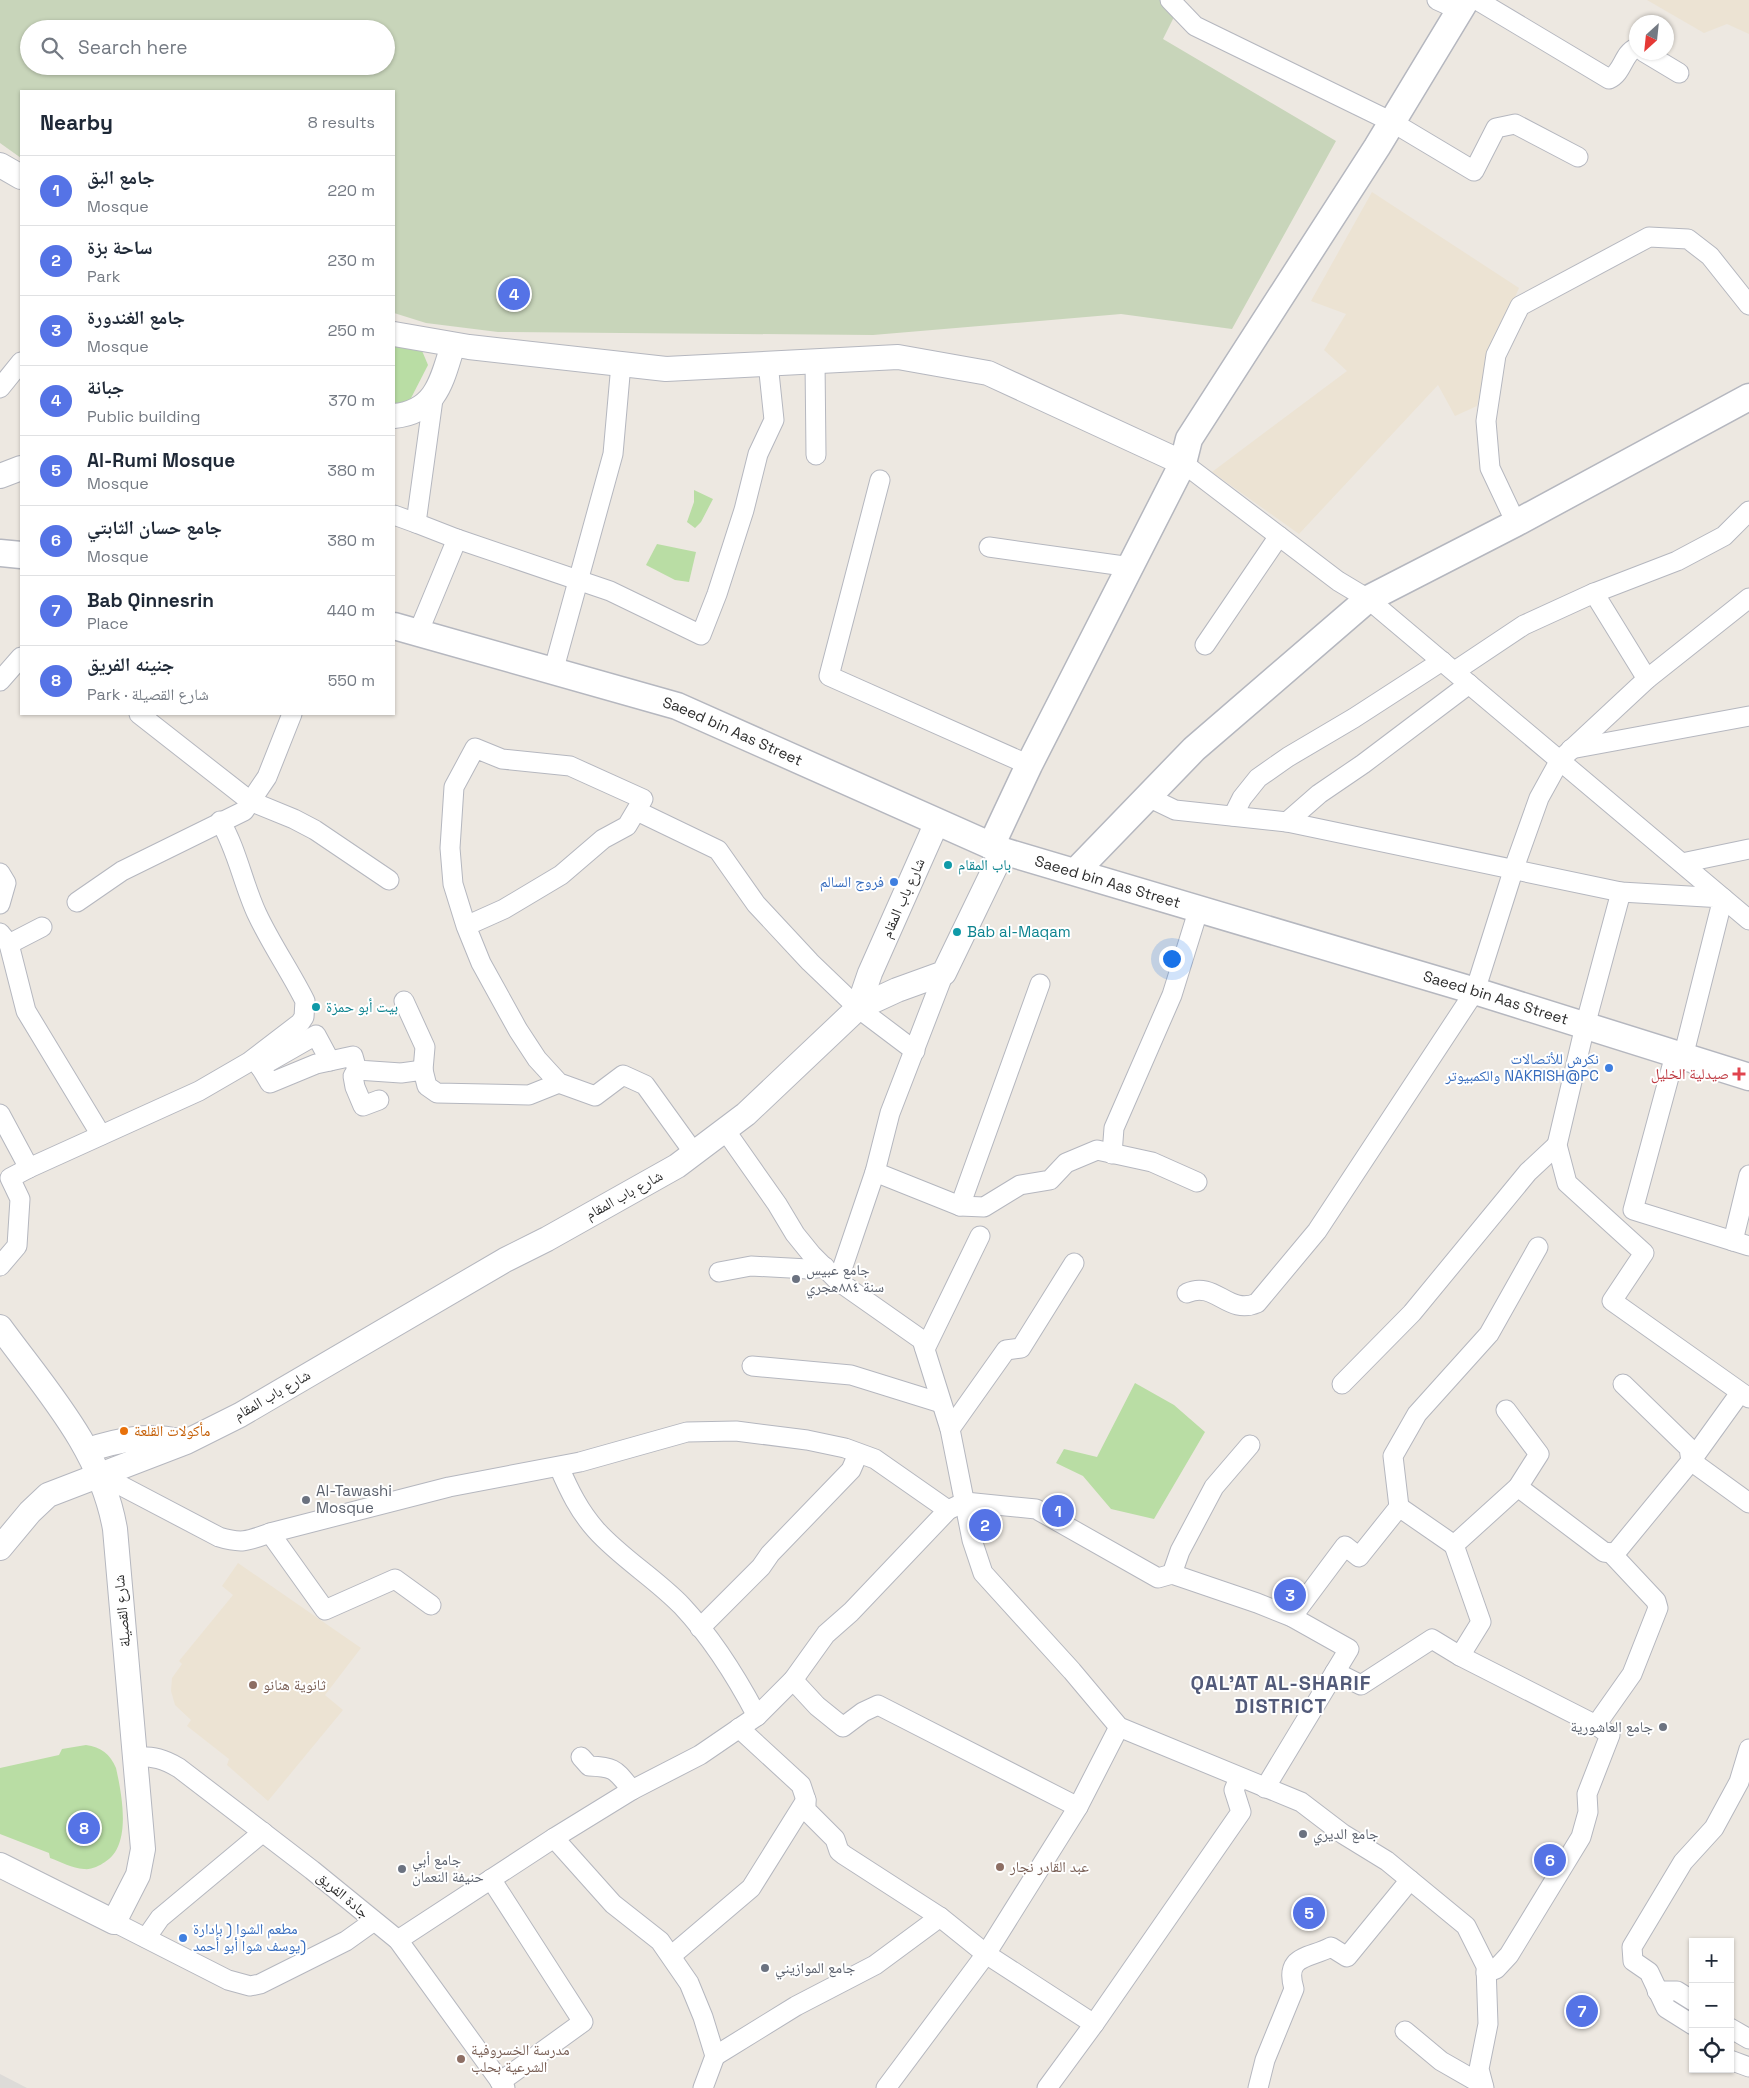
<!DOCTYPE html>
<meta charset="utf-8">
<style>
body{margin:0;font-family:"Space Grotesk","Noto Naskh Arabic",sans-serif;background:#f2f2f3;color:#1f2937}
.controls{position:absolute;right:15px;bottom:15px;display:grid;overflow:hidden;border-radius:0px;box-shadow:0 1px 4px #0004}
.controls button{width:45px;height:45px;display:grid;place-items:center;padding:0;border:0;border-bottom:1px solid #e0e1e3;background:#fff;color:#1f2937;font:25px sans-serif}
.compass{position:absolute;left:1629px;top:15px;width:45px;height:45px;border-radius:50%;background:#fff;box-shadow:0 1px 4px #0004;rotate:207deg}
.you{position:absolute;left:1171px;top:958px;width:18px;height:18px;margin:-12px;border:4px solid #fff;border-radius:50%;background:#1a73e8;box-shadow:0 0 0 8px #1a73e833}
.badge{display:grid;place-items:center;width:32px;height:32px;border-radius:50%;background:#5573e6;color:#fff;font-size:16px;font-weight:700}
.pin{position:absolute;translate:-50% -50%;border:2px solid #fff;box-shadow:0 1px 5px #0006}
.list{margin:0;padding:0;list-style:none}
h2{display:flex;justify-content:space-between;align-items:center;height:65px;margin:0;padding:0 20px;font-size:21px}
h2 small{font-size:16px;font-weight:400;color:#747a83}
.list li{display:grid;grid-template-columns:32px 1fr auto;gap:15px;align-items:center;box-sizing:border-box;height:70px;padding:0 20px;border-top:1px solid #e0e1e3}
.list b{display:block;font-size:19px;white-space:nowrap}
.list p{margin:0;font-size:16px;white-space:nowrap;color:#747a83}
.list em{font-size:16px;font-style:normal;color:#747a83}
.icon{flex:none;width:28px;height:28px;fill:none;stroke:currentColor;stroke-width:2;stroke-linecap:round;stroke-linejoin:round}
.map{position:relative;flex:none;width:1749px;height:2088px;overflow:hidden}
.search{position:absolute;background:#fff;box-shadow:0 1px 4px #0004;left:20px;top:20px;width:375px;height:55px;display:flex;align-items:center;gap:12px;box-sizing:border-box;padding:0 18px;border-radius:28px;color:#747a83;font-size:19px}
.panel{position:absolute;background:#fff;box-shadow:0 1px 4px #0004;left:20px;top:90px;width:375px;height:625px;border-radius:0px}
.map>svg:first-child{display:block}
.education{fill:#ece3d3}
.green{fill:#b9dda4}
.cemetery{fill:#c8d5ba;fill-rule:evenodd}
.plaza{fill:#dddbd8}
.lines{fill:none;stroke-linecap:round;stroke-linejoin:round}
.minor-casing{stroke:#b5b7bf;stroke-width:21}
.tertiary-casing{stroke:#b5b7bf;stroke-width:26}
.secondary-casing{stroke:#b5b7bf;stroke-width:29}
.minor{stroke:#fff;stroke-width:19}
.tertiary{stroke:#fff;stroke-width:24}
.secondary{stroke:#fff;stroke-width:26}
.culture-dot{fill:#0f9aa8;stroke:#fff;stroke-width:2}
.shop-dot{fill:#3f7fe0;stroke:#fff;stroke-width:2}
.health-dot{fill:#e0444e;stroke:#fff;stroke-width:2}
.worship-dot{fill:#6b7280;stroke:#fff;stroke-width:2}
.food-dot{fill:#e8710a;stroke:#fff;stroke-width:2}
.education-dot{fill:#8d6e63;stroke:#fff;stroke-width:2}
.labels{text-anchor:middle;stroke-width:4;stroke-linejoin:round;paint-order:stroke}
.street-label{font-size:15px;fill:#2d2d2d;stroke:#fff}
.culture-label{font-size:15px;fill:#0d838f;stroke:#fff;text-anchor:start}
.shop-label{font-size:15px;fill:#366cbe;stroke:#fff;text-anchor:end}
.health-label{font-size:15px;fill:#be3a42;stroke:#fff;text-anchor:end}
.worship-label{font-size:15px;fill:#5b616d;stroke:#fff;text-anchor:start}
.food-label{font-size:15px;fill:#c56008;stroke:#fff;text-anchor:start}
.education-label{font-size:15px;fill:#785e54;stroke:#fff;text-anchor:start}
.district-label{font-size:20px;font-weight:bold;letter-spacing:1px;fill:#525a79;stroke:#fff}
</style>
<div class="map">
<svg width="1749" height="2088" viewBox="0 0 1749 2088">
<rect width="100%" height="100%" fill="#ede8e1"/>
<g class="education">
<path d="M 1647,0 L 1749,0 L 1749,34 L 1727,24 L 1704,33 Z"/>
<path d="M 1372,192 L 1519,288 L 1486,364 L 1477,406 L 1455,416 L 1438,385 L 1299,534 L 1212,472 L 1347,371 L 1324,350 L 1346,314 L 1311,301 Z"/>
<path d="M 238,1563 L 361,1648 L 325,1695 L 343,1710 L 268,1801 L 227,1765 L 229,1759 L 187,1726 L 191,1720 L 175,1705 L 171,1691 L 172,1678 L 182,1664 L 179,1661 L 233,1595 L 222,1586 Z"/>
</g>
<g class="green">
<path d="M 394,339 L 420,346 L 428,365 L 409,402 L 394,410 Z"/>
<path d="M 694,490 L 713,499 L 701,522 L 695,528 L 687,522 L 694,502 Z"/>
<path d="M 657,544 L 696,552 L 689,582 L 675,580 L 646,565 Z"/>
<path d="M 1135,1383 L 1174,1405 L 1205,1432 L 1154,1519 L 1111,1509 L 1083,1476 L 1056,1463 L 1064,1449 L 1097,1457 Z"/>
<path d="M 86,1745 C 101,1747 110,1754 116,1768 C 122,1795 132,1846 105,1862 C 99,1866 91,1870 84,1869 C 72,1868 61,1862 50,1858 L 49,1853 L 0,1834 L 0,1768 L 59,1755 L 62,1749 Z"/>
</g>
<path class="cemetery" d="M 0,0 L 1163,0 L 1175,15 L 1163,39 L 1336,141 L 1232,329 L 1121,314 L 873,335 L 498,332 L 426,323 L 394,313 L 394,91 L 21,91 L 21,158 L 0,143 ZM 29,29 L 386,29 L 386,66 L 29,66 Z"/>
<path class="plaza" d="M 0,2074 L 27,2088 L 0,2088 Z"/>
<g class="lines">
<g class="minor-casing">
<g id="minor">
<path d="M 1170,0 L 1195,26 L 1392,122 L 1474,171 L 1496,128 L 1515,124 L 1578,157"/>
<path d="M 1437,0 L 1459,10"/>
<path d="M 1477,0 L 1609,79 C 1623,73 1623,53 1636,48"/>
<path d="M 1644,52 L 1679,73"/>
<path d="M 815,361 L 816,455"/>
<path d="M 0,388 L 21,362"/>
<path d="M 433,399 L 416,523 L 457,539 L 610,591 L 701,635 L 717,594 L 744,510 L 758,454 L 774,420 L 768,363"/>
<path d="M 1183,463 L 1338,581 L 1368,599 L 1749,920"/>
<path d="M 880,480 L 829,676 L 1029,765"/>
<path d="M 394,515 L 416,523"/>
<path d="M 1516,523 L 1490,468 L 1486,421 L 1496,355 L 1520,306 L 1649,237 L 1688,239 L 1710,256 L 1749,305"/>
<path d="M 989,547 L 1131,567"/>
<path d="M 1594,593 L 1647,679"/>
<path d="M 418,633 L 457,539"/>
<path d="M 1205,645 L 1279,536"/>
<path d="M 1455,671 L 1524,625 L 1594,593 L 1677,561 L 1724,536 L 1749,511"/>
<path d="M 553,672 L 613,454 L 621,364"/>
<path d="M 0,681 L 21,657"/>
<path d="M 139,714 L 250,801 L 294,819 L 315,830 L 389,880"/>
<path d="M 1571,749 L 1749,716"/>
<path d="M 1148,797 L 1175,810 L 1287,822 L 1621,892 L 1723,898 L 1683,1057"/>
<path d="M 637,811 L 718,850 L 756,904 L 810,962 L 858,1008 L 915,1051"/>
<path d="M 1233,816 L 1242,798 L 1258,778 L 1288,757 L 1354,718 L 1442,661"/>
<path d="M 1287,822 L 1319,794 L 1363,764 L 1469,684"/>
<path d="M 1682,863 L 1749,849"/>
<path d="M 0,873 L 6,883 L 0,904"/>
<path d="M 1621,892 L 1585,1026 L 1557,1145 L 1567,1183 L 1644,1253 L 1612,1301 L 1749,1398"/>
<path d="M 77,902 L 122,871 L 244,811 L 267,777 L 292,714"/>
<path d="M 466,926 L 504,909 L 561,875 L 603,839 L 627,826 L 643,799 L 570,766 L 502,759 L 475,748 L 454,787 L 450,848 L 453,884 L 466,926 L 481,963 L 518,1030 L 537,1059 L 559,1083 L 595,1096 L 623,1075 L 645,1085 L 694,1153"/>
<path d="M 0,933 L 9,944 L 26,1011 L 101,1135"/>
<path d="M 9,944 L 42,927"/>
<path d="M 944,973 L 890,1113 L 875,1172 L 838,1281 L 922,1340 L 950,1429 L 972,1540 L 983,1573 L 1072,1671 L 1119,1727 L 1301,1802 L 1343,1834 L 1387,1861 L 1466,1926 L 1486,1966 L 1488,2024 L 1479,2069 L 1484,2088"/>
<path d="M 404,1001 L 425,1047 L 423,1070"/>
<path d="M 1675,1055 L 1633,1210 L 1749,1246"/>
<path d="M 255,1058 L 270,1083 L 316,1064 L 353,1056 L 357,1070 L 401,1073 L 423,1070 L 427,1086 L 437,1093 L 529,1095 L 559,1083"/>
<path d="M 260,1067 L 316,1035 L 330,1061"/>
<path d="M 357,1070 L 353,1076 L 355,1087 L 363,1106 L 379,1100"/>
<path d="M 0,1114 L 29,1168 L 199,1091 L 249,1062 L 300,1023 L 304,1017 L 305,1001 C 290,971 271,944 257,914 C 243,884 237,849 220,821"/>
<path d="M 725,1130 L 777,1204 L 795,1234 L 812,1255 L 838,1281"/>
<path d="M 1112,1154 L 1114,1128 L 1172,995 L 1199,908"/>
<path d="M 875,1172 L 960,1206 L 984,1207 L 1020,1185 L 1050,1180 L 1066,1163 L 1097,1150 L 1152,1162 L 1197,1182"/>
<path d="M 960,1206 L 1040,984"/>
<path d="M 1733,1241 L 1749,1175"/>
<path d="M 0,1266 L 17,1246 L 20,1199 L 10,1178 L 29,1168"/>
<path d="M 719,1272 L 751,1266 L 808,1269 L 825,1267"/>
<path d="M 1187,1293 C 1215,1280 1228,1316 1257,1303 L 1317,1231 L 1475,991 L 1514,868 L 1539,798 L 1560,760 L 1647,679 L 1749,598"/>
<path d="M 925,1349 L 980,1236"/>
<path d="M 752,1366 L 851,1375 L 941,1403"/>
<path d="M 1342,1384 L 1412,1313 L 1528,1172 L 1557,1145"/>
<path d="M 1623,1384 L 1689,1448 L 1691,1461 L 1749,1503"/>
<path d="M 950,1429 L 1006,1350 L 1021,1348 L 1074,1263"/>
<path d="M 559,1467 C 569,1490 579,1511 596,1530 C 621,1558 655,1578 682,1606 C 711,1637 737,1678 757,1716"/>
<path d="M 99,1474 L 219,1537 C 242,1544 248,1541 270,1533 L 449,1487 L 580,1462 L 687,1432 L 736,1431 L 807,1440 L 845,1448 L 875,1459 L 948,1510"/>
<path d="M 1518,1487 L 1604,1552 L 1611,1553 L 1617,1551 L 1691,1461 L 1740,1393"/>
<path d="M 1399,1507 L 1393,1456 L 1417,1414 L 1489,1334 L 1538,1247"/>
<path d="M 270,1533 L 325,1610 L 395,1579 L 431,1605"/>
<path d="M 1454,1545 L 1481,1622 L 1460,1656"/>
<path d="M 1172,1574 L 1180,1551 L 1214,1487 L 1250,1445"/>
<path d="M 1292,1617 L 1345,1546 L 1359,1557 L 1399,1507 L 1454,1545 L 1518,1487 L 1539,1454 L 1506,1410"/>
<path d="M 700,1628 L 761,1567 L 770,1554 L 851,1470 L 858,1454"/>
<path d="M 1335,1672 L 1361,1685 L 1432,1639 L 1460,1656 L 1596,1725"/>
<path d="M 793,1680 L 817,1706 L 843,1727 L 863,1712 L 878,1705 L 1078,1807"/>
<path d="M 739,1728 L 801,1785 L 806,1800 L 806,1810 L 835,1839 L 839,1851 L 844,1855 L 940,1917 L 986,1954 L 1094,2024"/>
<path d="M 135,1757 C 154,1756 164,1759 179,1768 L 312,1870 L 398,1940 L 505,2088"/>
<path d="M 581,1757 L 589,1766 C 616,1767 615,1770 632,1790"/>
<path d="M 554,1838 L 613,1904 L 660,1941 L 689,1983 L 703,2017 L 715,2056 L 703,2088"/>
<path d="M 491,1879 L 583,2022 L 500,2082"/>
<path d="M 114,1922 L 228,1980 L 250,1986 L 260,1984 L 346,1941 L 374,1921"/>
<path d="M 146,1938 L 160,1918 L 263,1832"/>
<path d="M 398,1940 L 554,1838 L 632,1790 L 700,1755 L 757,1716 L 793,1680 L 826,1634 L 851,1612 L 948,1510 L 965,1502 L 1036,1509 L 1158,1578 L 1172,1574 L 1257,1603 L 1292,1617 L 1349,1649 L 1265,1788"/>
<path d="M 671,1956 L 751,1888 L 806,1800"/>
<path d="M 1486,1973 L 1496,1969 L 1509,1955 L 1581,1837 L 1588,1812 L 1587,1794 L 1610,1735 L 1596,1725 L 1632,1674 L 1658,1608 L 1656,1601 L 1611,1553"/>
<path d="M 1657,1991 L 1677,1991 L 1693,2001"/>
<path d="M 1693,2025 L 1666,2008 L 1649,1972 L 1633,1961 L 1632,1947 L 1683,1862 L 1714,1828 L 1739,1782 L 1749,1749"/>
<path d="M 1730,2028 L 1749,2039"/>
<path d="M 1405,2031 L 1441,2061 L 1483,2085"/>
<path d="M 715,2056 L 796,2006 L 875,1965 L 940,1917"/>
<path d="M 1730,2060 L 1749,2067"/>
<path d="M 886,2088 L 986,1954 L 1078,1807 L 1119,1727"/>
<path d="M 1047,2088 L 1094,2024 L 1241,1812 L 1234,1790 L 1239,1778"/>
<path d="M 1258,2088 L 1265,2060 L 1294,1989 C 1284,1955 1308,1959 1331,1947 L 1347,1957 L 1410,1880"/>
</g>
</g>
<g class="tertiary-casing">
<g id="tertiary">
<path d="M 0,165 L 21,177"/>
<path d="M 394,334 L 469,347 L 666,369 L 898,357 L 988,373 L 1183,463"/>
<path d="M 394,416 C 437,412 442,379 453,345"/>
<path d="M 0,476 L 21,468"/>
<path d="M 858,1008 L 897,990 L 944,973 L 1003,851"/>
<path d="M 0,1327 C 46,1390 101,1449 115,1529 L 143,1849 L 138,1875 L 114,1922 L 0,1865"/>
<path d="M 88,1450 C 118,1440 148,1434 179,1441"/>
<path d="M 0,1548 L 30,1512 L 48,1495 L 186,1442 L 240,1415 L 505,1260 L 547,1239 L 677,1166 L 746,1114 L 858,1008 L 870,973 L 937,822"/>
</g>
</g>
<g class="secondary-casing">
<g id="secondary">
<path d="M 0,553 L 21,555"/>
<path id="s1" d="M 394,626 L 677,706 L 1003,851 L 1475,991 L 1749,1077"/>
<path d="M 991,846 L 1029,765 L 1183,463 L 1189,439 L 1377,147 L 1466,0"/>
<path d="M 1076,871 L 1194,749 L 1368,599 L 1516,523 L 1749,397"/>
</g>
</g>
<use href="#minor" class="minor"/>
<use href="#tertiary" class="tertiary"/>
<use href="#secondary" class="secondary"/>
</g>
<g class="culture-dot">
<circle cx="948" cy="865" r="5"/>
<circle cx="957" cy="932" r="5"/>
<circle cx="316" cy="1007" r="5"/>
</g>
<g class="shop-dot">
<circle cx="894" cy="882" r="5"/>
<circle cx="1609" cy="1068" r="5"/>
<circle cx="183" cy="1938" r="5"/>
</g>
<path class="health-dot" d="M1736.5 1066.5h5v5h5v5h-5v5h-5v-5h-5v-5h5z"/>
<g class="worship-dot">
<circle cx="796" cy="1279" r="5"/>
<circle cx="306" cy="1500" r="5"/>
<circle cx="1663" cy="1727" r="5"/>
<circle cx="1303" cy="1834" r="5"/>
<circle cx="402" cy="1869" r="5"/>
<circle cx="765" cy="1968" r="5"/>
</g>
<circle class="food-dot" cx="124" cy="1431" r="5"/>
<g class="education-dot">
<circle cx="253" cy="1685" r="5"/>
<circle cx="1000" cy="1867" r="5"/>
<circle cx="461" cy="2059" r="5"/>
</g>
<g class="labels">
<g class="street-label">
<text dy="5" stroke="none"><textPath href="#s1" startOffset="355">Saeed bin Aas Street</textPath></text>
<text dy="5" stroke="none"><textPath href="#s1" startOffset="760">Saeed bin Aas Street</textPath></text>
<text transform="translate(903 898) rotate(-66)" y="5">شارع باب المقام</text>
<text dy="5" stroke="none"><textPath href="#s1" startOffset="1165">Saeed bin Aas Street</textPath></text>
<text transform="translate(624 1195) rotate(-29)" y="5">شارع باب المقام</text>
<text transform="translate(272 1395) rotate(-30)" y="5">شارع باب المقام</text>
<text transform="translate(122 1611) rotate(-95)" y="5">شارع القصيلة</text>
<text transform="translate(343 1895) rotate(40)" y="5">جادة الفريق</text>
</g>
<g class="culture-label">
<text x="958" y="870">باب المقام</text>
<text x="967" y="937">Bab al-Maqam</text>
<text x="326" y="1012">بيت أبو حمزة</text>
</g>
<g class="shop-label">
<text x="884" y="887">فروج السالم</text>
<text x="1599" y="1064">نكرش للأتصالات<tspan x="1599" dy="17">والكمبيوتر NAKRISH@PC</tspan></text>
<text x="193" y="1934" text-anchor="start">مطعم الشوا ( بإدارة<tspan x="193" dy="17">يوسف شوا أبو أحمد)</tspan></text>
</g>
<g class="health-label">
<text x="1729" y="1079">صيدلية الخليل</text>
</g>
<g class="worship-label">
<text x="806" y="1275">جامع عبيس<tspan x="806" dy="17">سنة ٨٨٤هجري</tspan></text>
<text x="316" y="1496">Al-Tawashi<tspan x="316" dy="17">Mosque</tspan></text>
<text x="1653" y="1732" text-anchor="end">جامع العاشورية</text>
<text x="1313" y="1839">جامع الديري</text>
<text x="412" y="1865">جامع أبي<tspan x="412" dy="17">حنيفة النعمان</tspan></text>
<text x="775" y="1973">جامع الموازيني</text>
</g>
<g class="food-label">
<text x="134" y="1436">مأكولات القلعة</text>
</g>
<g class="education-label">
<text x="263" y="1690">ثانوية هنانو</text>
<text x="1010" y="1872">عبد القادر نجار</text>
<text x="471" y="2055">مدرسة الخسروفية<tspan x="471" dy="17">الشرعية بحلب</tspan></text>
</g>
<g class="district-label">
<text x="1281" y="1690">QAL'AT AL-SHARIF<tspan x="1281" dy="23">DISTRICT</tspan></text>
</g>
</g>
</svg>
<div class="controls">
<button>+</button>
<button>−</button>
<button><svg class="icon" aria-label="locate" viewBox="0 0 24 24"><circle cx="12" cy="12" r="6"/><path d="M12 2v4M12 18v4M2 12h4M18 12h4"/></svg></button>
</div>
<svg class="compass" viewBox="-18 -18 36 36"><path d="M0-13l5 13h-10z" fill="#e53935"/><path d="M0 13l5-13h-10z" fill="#747a83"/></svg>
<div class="you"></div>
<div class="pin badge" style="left:1058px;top:1511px">1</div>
<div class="pin badge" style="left:985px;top:1525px">2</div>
<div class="pin badge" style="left:1290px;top:1595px">3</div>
<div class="pin badge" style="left:514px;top:294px">4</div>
<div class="pin badge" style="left:1309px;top:1913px">5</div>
<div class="pin badge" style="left:1550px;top:1860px">6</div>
<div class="pin badge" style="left:1582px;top:2011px">7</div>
<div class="pin badge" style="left:84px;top:1828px">8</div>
<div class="search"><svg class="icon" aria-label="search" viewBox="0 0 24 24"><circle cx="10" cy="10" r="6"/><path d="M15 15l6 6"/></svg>Search here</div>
<section class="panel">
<h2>Nearby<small>8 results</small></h2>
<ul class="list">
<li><span class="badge">1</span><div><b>جامع البق</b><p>Mosque</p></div><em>220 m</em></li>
<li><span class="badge">2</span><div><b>ساحة بزة</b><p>Park</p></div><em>230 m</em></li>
<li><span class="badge">3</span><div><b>جامع الغندورة</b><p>Mosque</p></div><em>250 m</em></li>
<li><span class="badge">4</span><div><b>جبانة</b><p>Public building</p></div><em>370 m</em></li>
<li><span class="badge">5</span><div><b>Al-Rumi Mosque</b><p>Mosque</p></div><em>380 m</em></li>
<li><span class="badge">6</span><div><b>جامع حسان الثابتي</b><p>Mosque</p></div><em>380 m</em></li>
<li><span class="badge">7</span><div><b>Bab Qinnesrin</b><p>Place</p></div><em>440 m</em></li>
<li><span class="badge">8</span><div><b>جنينه الفريق</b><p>Park · شارع القصيلة</p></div><em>550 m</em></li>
</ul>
</section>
</div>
